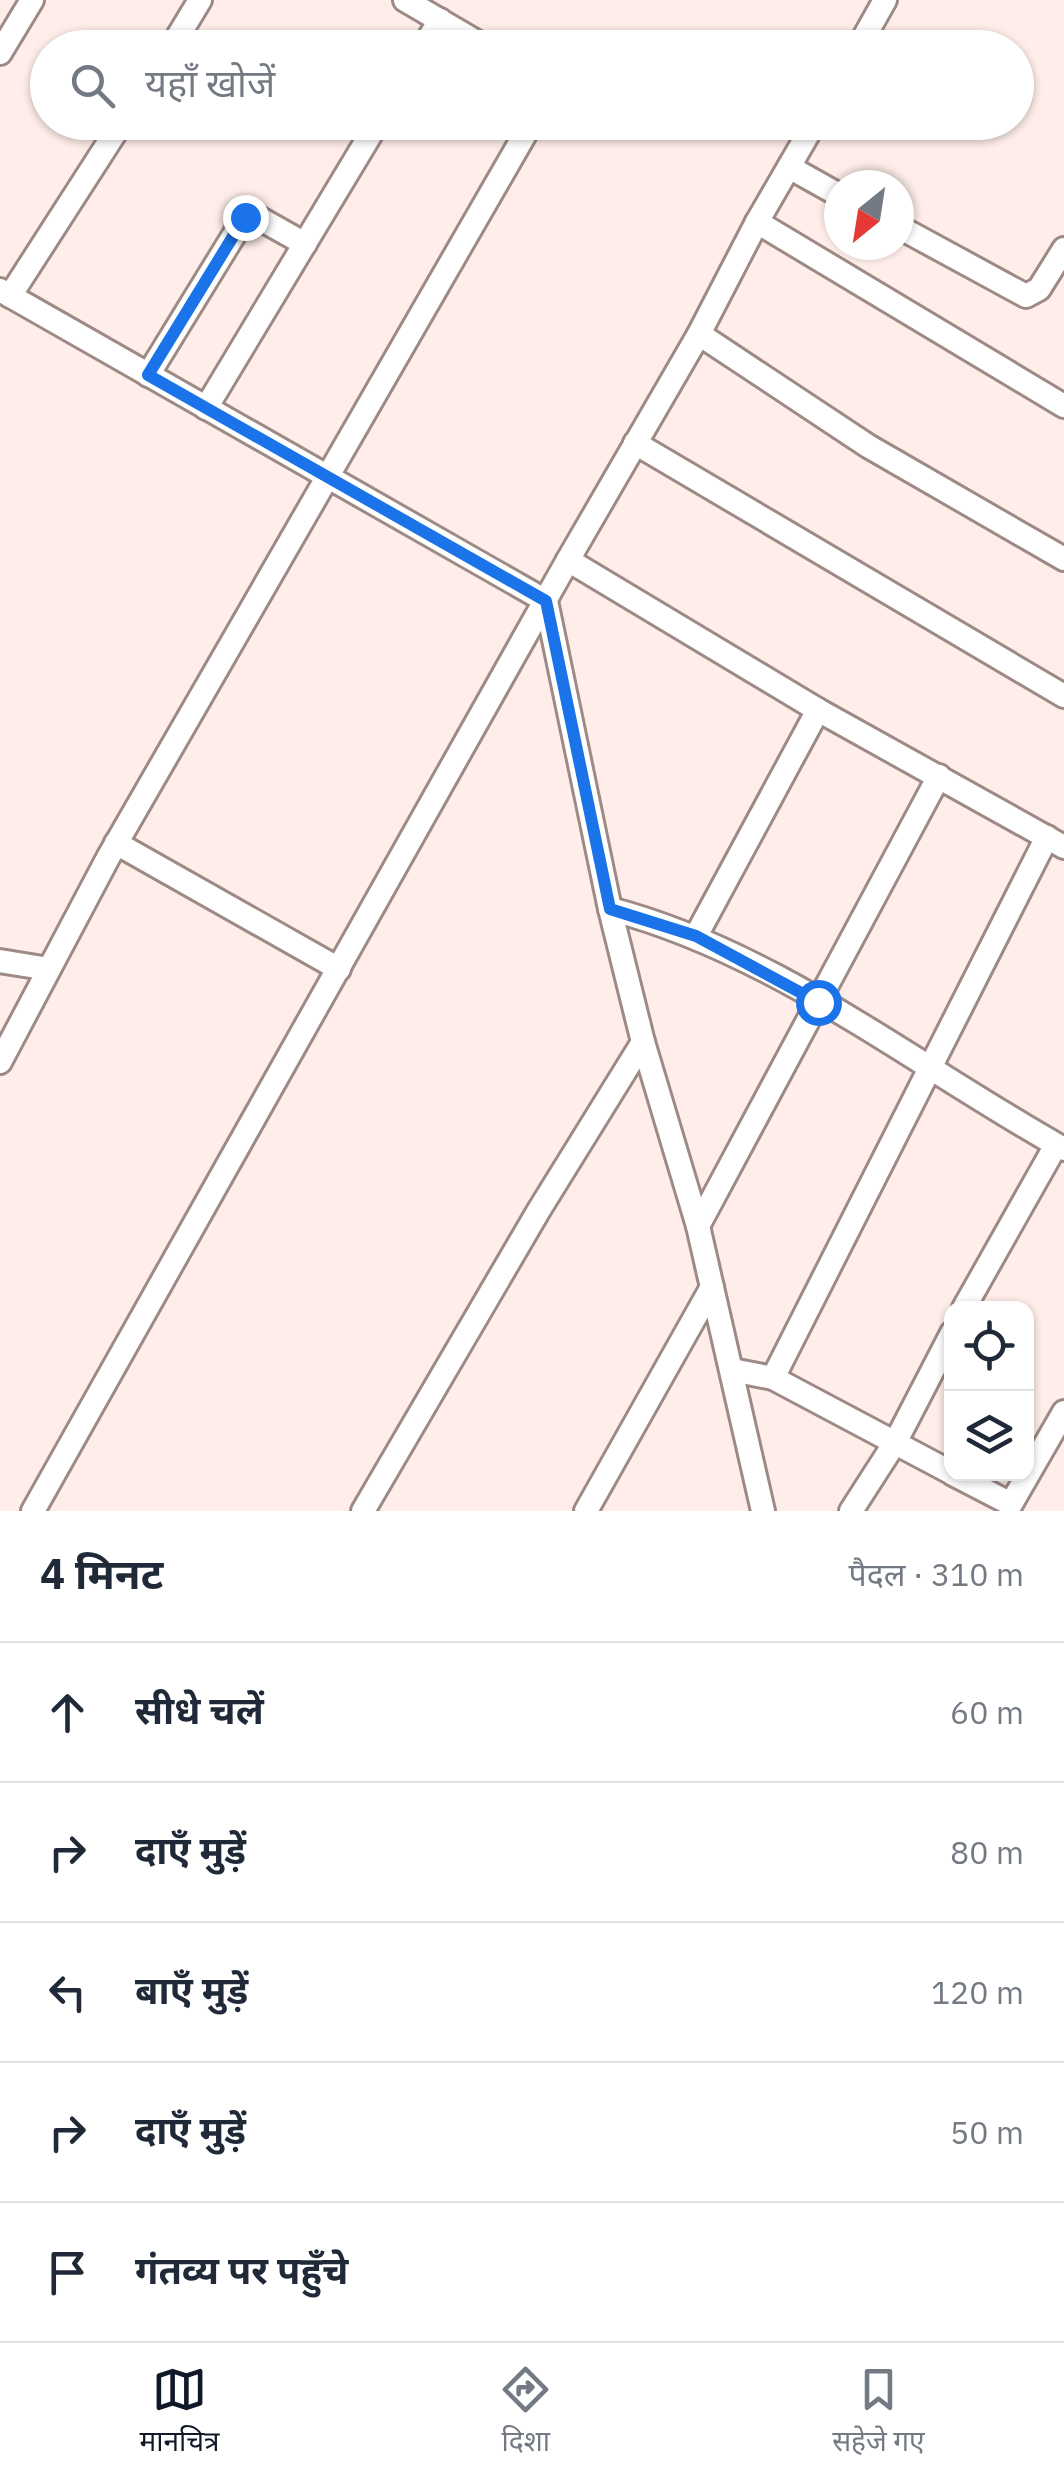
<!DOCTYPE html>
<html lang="hi">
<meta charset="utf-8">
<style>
body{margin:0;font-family:"IBM Plex Sans","Noto Sans Devanagari",sans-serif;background:#f2f2f3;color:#1f2937}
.controls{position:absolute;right:30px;bottom:30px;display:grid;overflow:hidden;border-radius:20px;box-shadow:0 2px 8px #0004}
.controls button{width:90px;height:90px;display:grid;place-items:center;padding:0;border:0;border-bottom:2px solid #e0e1e3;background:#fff;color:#1f2937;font:50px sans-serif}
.compass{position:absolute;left:824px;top:170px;width:90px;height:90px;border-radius:50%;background:#fff;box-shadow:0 2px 8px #0004;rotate:210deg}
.stop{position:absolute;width:30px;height:30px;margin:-22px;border:8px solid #1a73e8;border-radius:50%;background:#fff}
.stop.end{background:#1a73e8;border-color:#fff;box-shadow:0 2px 10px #0008}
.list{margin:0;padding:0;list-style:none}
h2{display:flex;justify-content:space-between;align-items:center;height:130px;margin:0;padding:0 40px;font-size:42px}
h2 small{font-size:32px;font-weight:400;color:#747a83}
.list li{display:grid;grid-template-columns:65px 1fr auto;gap:30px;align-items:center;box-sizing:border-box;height:140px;padding:0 40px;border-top:2px solid #e0e1e3}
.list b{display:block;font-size:38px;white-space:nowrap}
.list em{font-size:32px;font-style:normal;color:#747a83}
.icon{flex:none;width:55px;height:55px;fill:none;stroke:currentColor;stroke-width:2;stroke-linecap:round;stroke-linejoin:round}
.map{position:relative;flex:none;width:1064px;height:1511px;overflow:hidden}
.search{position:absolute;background:#fff;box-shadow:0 2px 8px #0004;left:30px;right:30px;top:30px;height:110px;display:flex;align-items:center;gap:25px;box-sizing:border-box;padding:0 35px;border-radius:55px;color:#747a83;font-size:38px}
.sheet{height:830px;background:#fff}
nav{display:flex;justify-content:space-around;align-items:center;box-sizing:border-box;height:140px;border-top:2px solid #e0e1e3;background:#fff;font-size:28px;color:#747a83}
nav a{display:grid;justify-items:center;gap:5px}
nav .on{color:#111827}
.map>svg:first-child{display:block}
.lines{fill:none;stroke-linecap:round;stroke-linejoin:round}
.street-casing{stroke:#9d8a84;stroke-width:28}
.street{stroke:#fff;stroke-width:22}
.route{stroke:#1a73e8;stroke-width:12}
</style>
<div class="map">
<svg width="1064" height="1511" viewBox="0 0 1064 1511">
<rect width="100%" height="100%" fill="#feede8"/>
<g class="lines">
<g class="street-casing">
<g id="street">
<path d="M 405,0 L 487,48"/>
<path d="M 171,48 L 200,0"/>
<path d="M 423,48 L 440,20"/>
<path d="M 858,48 L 885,0"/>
<path d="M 0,53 L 32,0"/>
<path d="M 789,167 L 839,195"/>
<path d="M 757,222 L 1064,406"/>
<path d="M 899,227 L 1026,296 L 1039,289 L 1064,249"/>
<path d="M 0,290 L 546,601 L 610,909 L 643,1042 L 698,1226 L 763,1511"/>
<path d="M 10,296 L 122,122"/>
<path d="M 699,334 L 868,446 L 1064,559"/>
<path d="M 148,375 L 245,217 L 257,217 L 305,244"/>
<path d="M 206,408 L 378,122"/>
<path d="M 635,443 L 1064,696"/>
<path d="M 568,560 L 818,710 L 1064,847"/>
<path d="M 116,843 L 339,969"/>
<path d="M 610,909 C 775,952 917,1067 1064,1149"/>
<path d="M 696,936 L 818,710"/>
<path d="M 0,961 L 49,969"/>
<path d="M 0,1062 L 109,856 L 532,122"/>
<path d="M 698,1226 L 939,776"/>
<path d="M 964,1308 L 1056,1145"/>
<path d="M 732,1370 L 773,1378 L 952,1473"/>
<path d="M 773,1378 L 1047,837"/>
<path d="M 953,1474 L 1011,1504 L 1064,1412"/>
<path d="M 33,1511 L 568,560 L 699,334 L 757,222 L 815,122"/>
<path d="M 363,1511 L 539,1210 L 643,1042"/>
<path d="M 586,1511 L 712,1287"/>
<path d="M 851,1511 L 896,1441 L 952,1333"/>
</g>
</g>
<use href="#street" class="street"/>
</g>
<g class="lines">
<path class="route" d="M 245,217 L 148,375 L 546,601 L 610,909 L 696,936 L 818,1002"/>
</g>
</svg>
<div class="controls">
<button><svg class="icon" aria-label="locate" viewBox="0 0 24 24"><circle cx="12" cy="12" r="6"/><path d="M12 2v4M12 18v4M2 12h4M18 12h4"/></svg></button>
<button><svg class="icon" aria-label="layers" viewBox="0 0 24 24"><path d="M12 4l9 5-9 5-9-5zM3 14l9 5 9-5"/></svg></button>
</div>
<svg class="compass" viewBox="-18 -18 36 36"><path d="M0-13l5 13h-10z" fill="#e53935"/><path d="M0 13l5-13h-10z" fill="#747a83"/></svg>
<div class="stop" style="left:818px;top:1002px"></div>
<div class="stop end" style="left:245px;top:217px"></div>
<div class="search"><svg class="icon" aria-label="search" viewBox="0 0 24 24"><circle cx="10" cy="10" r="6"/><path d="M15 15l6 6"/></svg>यहाँ खोजें</div>
</div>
<section class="sheet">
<h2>4 मिनट<small>पैदल · 310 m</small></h2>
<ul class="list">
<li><svg class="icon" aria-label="ahead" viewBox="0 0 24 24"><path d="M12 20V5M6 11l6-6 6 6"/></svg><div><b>सीधे चलें</b></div><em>60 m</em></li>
<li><svg class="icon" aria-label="right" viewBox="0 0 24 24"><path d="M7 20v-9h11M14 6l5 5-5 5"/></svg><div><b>दाएँ मुड़ें</b></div><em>80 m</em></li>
<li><svg class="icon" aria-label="left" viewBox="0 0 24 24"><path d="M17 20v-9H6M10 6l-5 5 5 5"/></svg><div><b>बाएँ मुड़ें</b></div><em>120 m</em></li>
<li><svg class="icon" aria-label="right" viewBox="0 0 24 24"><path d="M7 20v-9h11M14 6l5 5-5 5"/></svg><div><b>दाएँ मुड़ें</b></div><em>50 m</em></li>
<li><svg class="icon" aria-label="arrive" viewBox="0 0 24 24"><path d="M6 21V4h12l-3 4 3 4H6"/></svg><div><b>गंतव्य पर पहुँचे</b></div></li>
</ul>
</section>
<nav>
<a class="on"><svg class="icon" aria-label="map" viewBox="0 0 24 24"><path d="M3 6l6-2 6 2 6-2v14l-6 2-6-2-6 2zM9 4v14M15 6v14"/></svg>मानचित्र</a>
<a><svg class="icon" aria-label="directions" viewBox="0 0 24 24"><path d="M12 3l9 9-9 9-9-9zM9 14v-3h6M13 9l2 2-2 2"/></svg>दिशा</a>
<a><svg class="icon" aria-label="saved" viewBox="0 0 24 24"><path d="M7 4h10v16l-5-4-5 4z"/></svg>सहेजे गए</a>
</nav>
